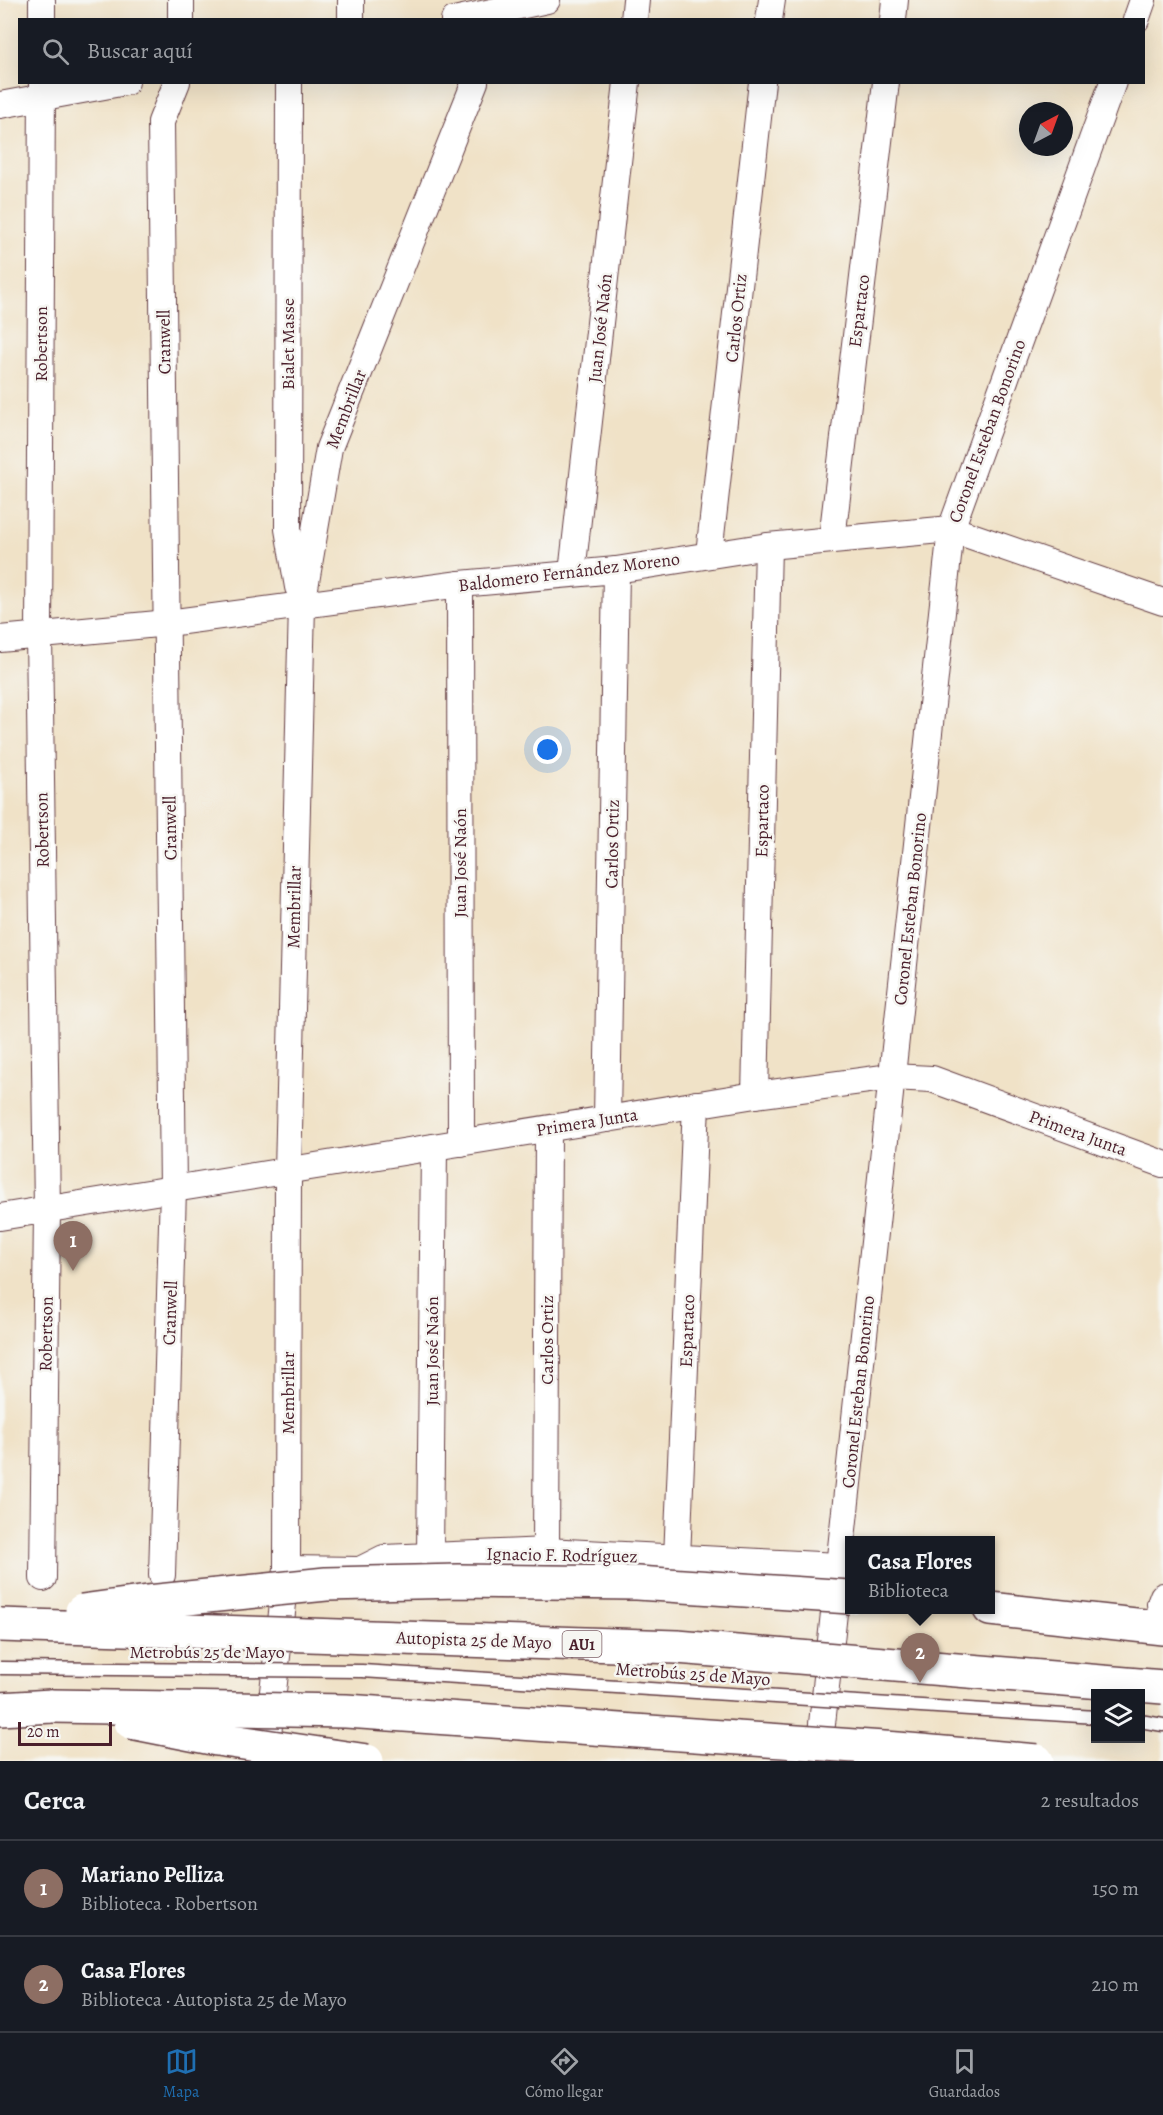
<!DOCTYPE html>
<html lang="es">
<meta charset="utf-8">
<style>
body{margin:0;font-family:Alegreya,serif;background:#20242c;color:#f1f3f6}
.controls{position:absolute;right:18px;bottom:18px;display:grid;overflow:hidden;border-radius:0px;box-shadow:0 6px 24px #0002}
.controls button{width:54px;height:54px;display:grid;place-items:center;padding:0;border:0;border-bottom:2px solid #363941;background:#171b24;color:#f1f3f6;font:30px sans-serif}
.compass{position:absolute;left:1019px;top:102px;width:54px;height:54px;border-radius:50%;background:#171b24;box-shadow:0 6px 24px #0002;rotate:41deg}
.scale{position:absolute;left:18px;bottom:15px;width:94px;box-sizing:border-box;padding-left:6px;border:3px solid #4a1f2b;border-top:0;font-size:16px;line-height:21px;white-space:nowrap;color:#4a1f2b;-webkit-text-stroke:4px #f6f6f2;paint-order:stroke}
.you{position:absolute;left:548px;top:750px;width:21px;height:21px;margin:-15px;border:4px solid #fff;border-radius:50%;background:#1a73e8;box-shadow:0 0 0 9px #1a73e833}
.badge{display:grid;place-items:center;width:39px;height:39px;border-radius:50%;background:#1f6fb2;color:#fff;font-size:20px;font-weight:700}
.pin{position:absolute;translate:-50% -50px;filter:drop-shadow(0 2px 3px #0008)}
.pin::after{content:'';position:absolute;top:32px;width:21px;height:18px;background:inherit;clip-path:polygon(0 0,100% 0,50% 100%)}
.popup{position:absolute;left:845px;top:1536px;width:150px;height:78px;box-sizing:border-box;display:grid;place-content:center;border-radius:0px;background:#171b24;filter:drop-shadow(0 2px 4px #0005);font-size:20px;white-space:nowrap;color:#9ea1a6}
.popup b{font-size:22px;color:#f1f3f6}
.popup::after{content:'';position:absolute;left:50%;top:100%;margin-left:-12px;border:12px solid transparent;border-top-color:#171b24}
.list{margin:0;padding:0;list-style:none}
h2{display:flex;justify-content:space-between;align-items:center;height:78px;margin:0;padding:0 24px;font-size:26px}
h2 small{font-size:20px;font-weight:400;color:#9ea1a6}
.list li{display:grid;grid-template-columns:39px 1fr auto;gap:18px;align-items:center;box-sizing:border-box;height:96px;padding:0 24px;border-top:2px solid #363941}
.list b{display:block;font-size:22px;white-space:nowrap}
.list p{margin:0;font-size:20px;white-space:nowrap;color:#9ea1a6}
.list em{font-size:20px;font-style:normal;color:#9ea1a6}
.icon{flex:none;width:33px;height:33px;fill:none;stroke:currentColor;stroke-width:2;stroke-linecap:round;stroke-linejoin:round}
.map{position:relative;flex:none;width:1163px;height:1761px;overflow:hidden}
.search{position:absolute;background:#171b24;box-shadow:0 6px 24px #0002;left:18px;right:18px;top:18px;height:66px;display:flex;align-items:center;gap:15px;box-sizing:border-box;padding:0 21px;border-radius:0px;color:#9ea1a6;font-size:22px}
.sheet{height:270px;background:#171b24}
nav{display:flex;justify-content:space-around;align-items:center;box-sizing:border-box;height:84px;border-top:2px solid #363941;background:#171b24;font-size:16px;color:#9ea1a6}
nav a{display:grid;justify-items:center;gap:3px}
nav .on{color:#1f6fb2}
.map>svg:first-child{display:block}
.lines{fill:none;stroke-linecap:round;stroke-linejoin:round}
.service-casing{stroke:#633c42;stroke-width:15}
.minor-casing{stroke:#633c42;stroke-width:28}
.motorway-casing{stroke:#633c42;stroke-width:36}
.service{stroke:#fff;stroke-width:12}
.minor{stroke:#fff;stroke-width:26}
.motorway{stroke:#fff;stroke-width:33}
.service-bridge-casing{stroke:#633c42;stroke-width:15;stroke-linecap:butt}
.motorway-bridge-casing{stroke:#633c42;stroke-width:36;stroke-linecap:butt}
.service-bridge{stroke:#fff;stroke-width:12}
.motorway-bridge{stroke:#fff;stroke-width:33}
.labels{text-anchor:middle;stroke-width:5;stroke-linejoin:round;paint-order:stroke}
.shield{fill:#f6f6f2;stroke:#7e6067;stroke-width:1.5}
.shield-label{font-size:16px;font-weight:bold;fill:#4a1f2b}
.street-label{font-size:18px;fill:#4a1f2b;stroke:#f6f6f2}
</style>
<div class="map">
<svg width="1163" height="1761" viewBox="0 0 1163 1761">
<rect width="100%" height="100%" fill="#f6f6f2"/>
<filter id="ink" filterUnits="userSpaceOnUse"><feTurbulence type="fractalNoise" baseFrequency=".0167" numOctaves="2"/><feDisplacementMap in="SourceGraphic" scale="12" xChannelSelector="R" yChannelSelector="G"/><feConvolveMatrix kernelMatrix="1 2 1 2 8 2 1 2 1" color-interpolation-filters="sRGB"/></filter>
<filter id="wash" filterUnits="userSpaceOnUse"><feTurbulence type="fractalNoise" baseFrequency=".008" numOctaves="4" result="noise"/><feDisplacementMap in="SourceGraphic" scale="24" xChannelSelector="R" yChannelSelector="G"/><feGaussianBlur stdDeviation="1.35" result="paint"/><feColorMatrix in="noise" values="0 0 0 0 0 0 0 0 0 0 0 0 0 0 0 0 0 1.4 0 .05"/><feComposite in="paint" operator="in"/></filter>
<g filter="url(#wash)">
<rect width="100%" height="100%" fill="#f0e2c7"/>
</g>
<g filter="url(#ink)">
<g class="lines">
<g class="service-casing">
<path id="service" d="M 1140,1721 L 1163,1725"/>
</g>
<g class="minor-casing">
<g id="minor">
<path d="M 42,0 L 42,20"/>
<path d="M 351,0 L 351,20"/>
<path d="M 181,20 L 181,0"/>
<path d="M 454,20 L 547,0"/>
<path d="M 634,20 L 636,0"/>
<path d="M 769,20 L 772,0"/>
<path d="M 893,20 L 895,0"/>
<path d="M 1136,20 L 1143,0"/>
<path d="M 42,82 L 39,635 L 47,1210 L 43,1578"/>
<path d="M 289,82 L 288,529 L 298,587"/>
<path d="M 0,105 L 126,82"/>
<path d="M 832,539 L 886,82"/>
<path d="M 709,554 L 762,82"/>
<path d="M 572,573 L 627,82"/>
<path d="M 460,584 L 461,1143"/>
<path d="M 0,639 L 168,623 L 460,584 L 616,570 L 768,546 L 951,529 L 1163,602"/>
<path d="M 755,1095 L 768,546"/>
<path d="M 607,1119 L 616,570"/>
<path d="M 0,1217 L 755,1095 L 891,1077 L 932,1079 L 1163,1164"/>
<path d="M 546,1551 L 548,1129"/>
<path d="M 430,1556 L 434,1147"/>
<path d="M 677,1558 L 696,1104"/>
<path d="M 287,1569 L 360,1570 L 384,1558 L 546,1551 L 839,1566"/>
<path d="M 162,1575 L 173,1189 L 161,122 L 177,82"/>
<path d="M 1160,1604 L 1163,1596"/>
<path d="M 265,1761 L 287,1569 L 288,1171 L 302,605 L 329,448 L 475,82"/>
<path d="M 818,1761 L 951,529 L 1113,82"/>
</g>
</g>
<g class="motorway-casing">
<g id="motorway">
<path d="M 990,1609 L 1163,1628"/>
<path d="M 0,1709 L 52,1706"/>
</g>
</g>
<use href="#service" class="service"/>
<use href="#minor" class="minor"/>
<use href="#motorway" class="motorway"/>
<g class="service-bridge-casing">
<path id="service-bridge" d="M 0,1668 L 362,1671 L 1096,1717"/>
</g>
<g class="motorway-bridge-casing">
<g id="motorway-bridge">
<path d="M 82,1611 L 148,1602 L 326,1584 L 459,1581 L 637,1583 L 850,1597"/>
<path d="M 0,1625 L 677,1647 L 1163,1687"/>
<path d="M 52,1706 L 346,1711 L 898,1749 L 1037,1761"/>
<path d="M 131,1722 L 217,1739 L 367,1761"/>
</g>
</g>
<use href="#service-bridge" class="service-bridge"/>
<use href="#motorway-bridge" class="motorway-bridge"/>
</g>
</g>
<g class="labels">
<rect class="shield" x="562.5" y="1631" width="39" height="26" rx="4.5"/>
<g class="shield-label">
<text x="582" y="1650">AU1</text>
</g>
<g class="street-label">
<text transform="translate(859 311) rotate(-83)" y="6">Espartaco</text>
<text transform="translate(736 318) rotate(-84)" y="6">Carlos Ortiz</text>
<text transform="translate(600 328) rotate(-84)" y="6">Juan José Naón</text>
<text transform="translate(164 342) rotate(-91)" y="6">Cranwell</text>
<text transform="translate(41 344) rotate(-90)" y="6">Robertson</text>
<text transform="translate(288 344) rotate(-90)" y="6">Bialet Masse</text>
<text transform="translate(346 409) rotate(-69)" y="6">Membrillar</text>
<text transform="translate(987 431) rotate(-70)" y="6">Coronel Esteban Bonorino</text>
<text transform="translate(569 572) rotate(-7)" y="6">Baldomero Fernández Moreno</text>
<text transform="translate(762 821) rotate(-89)" y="6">Espartaco</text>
<text transform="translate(170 828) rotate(-91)" y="6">Cranwell</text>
<text transform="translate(42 830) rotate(-91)" y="6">Robertson</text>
<text transform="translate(612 844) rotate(-89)" y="6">Carlos Ortiz</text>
<text transform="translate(460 863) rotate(-90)" y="6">Juan José Naón</text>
<text transform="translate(294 907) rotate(-89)" y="6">Membrillar</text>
<text transform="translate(910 909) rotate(-84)" y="6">Coronel Esteban Bonorino</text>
<text transform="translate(587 1122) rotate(-9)" y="6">Primera Junta</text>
<text transform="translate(1078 1133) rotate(20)" y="6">Primera Junta</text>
<text transform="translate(170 1313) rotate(-88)" y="6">Cranwell</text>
<text transform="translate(687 1331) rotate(-88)" y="6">Espartaco</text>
<text transform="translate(46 1334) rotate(-89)" y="6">Robertson</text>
<text transform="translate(547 1340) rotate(-90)" y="6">Carlos Ortiz</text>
<text transform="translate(432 1351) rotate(-90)" y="6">Juan José Naón</text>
<text transform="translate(858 1392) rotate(-84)" y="6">Coronel Esteban Bonorino</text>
<text transform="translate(288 1393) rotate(-90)" y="6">Membrillar</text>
<text transform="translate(562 1555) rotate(1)" y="6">Ignacio F. Rodríguez</text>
<text transform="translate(474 1640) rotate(2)" y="6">Autopista 25 de Mayo</text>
<text x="207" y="1658">Metrobús 25 de Mayo</text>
<text transform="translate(693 1674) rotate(4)" y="6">Metrobús 25 de Mayo</text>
</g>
</g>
</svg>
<div class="controls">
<button><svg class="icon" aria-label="layers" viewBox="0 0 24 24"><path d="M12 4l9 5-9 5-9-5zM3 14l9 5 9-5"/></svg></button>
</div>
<svg class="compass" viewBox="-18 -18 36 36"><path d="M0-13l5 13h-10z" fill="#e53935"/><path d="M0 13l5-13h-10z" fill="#9ea1a6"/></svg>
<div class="scale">20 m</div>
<div class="you"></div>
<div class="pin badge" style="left:73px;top:1271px;background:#8d6e63">1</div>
<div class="pin badge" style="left:920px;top:1683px;background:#8d6e63">2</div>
<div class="popup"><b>Casa Flores</b>Biblioteca</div>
<div class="search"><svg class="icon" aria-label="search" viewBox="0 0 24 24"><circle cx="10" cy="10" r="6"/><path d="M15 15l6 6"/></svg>Buscar aquí</div>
</div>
<section class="sheet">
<h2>Cerca<small>2 resultados</small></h2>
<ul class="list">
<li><span class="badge" style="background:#8d6e63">1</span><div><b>Mariano Pelliza</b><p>Biblioteca · Robertson</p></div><em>150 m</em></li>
<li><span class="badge" style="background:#8d6e63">2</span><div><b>Casa Flores</b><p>Biblioteca · Autopista 25 de Mayo</p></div><em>210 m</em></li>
</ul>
</section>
<nav>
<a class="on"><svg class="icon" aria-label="map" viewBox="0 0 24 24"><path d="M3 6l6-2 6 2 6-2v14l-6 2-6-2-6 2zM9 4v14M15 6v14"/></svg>Mapa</a>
<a><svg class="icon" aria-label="directions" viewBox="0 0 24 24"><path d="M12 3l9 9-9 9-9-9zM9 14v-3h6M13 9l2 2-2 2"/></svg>Cómo llegar</a>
<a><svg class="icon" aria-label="saved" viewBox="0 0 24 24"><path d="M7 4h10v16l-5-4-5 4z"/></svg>Guardados</a>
</nav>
